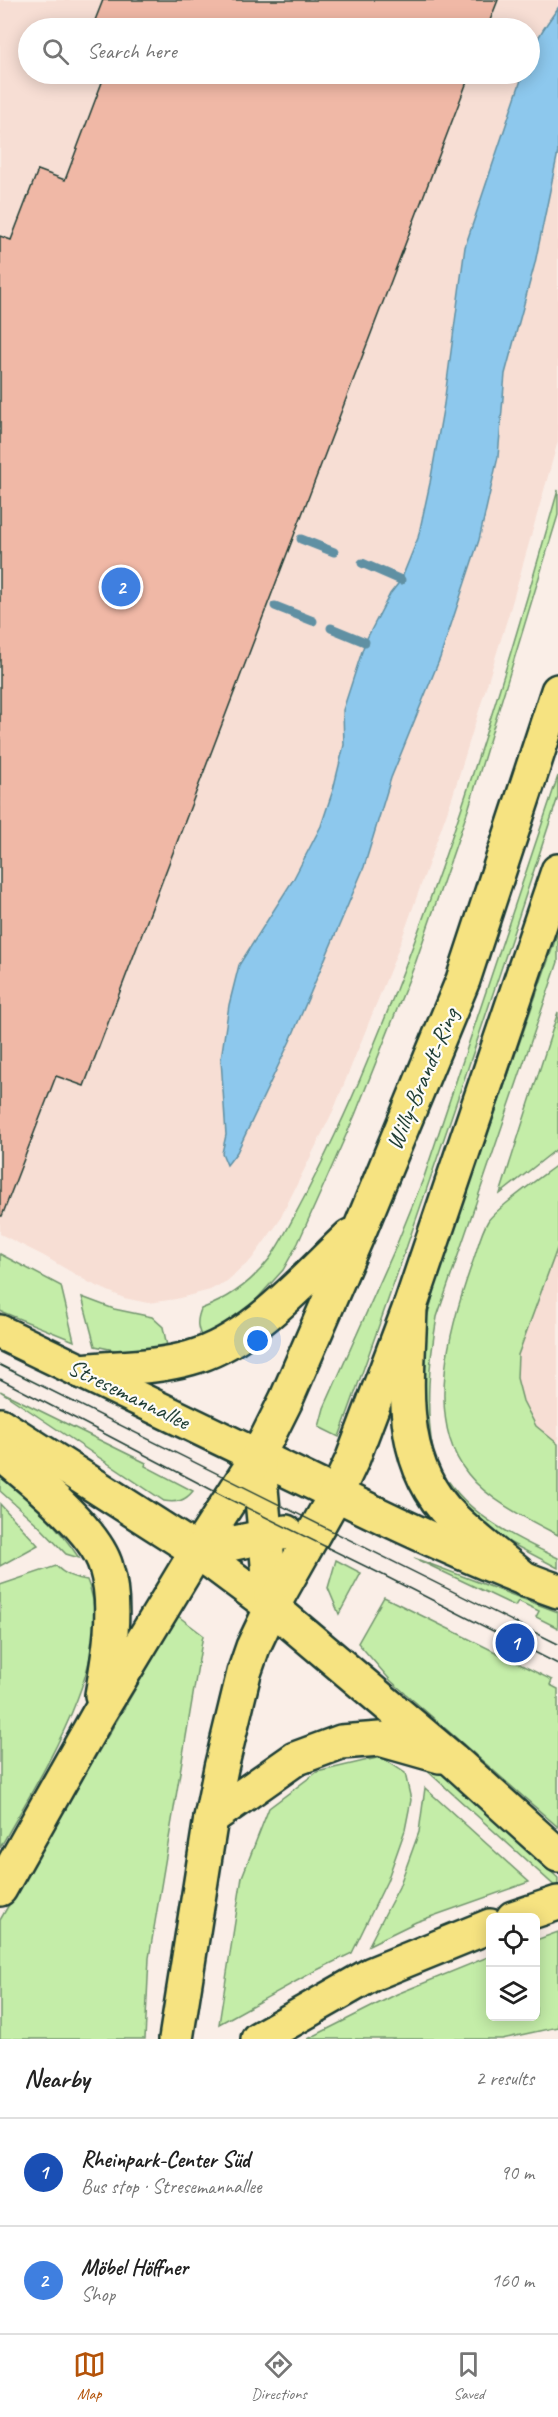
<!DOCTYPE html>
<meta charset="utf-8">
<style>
body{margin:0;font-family:Caveat,sans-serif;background:#f2f2f2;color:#222}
.controls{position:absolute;right:18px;bottom:18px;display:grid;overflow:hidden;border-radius:9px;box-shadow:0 3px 15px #0003}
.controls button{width:54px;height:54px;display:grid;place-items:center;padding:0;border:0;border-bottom:2px solid #e0e0e0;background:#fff;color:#222;font:30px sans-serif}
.you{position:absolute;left:258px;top:1341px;width:21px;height:21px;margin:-15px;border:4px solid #fff;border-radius:50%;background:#1a73e8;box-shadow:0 0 0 9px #1a73e833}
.badge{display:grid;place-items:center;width:39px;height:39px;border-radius:50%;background:#b45309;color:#fff;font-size:20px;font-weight:700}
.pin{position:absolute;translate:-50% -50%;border:3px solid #fff;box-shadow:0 2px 6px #0006}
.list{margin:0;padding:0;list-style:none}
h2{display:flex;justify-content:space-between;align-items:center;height:78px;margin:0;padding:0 24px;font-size:26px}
h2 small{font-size:20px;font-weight:400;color:#767676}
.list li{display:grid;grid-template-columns:39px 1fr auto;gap:18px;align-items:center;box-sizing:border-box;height:108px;padding:0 24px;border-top:2px solid #e0e0e0}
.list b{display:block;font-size:22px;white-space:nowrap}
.list p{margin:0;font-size:20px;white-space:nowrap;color:#767676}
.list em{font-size:20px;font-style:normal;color:#767676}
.icon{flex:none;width:33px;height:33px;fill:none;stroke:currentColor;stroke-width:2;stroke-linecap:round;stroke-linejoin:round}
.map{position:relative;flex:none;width:558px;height:2039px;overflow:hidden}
.search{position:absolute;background:#fff;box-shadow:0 3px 15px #0003;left:18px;right:18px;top:18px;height:66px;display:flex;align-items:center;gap:15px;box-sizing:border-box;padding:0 21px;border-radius:33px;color:#767676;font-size:22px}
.sheet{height:294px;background:#fff}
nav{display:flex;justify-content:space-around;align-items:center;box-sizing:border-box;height:84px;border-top:2px solid #e0e0e0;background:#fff;font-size:16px;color:#767676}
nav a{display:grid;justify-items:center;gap:3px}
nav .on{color:#b45309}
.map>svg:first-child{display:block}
.built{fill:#f7ded4;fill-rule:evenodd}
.green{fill:#c4eda8;stroke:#72956e;stroke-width:1.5}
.water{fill:#8dc8ed;stroke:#6190a3;stroke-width:1.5}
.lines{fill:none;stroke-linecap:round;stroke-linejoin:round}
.stream{stroke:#6190a3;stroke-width:9}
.building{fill:#f0b8a6;stroke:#1f3d34;stroke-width:1.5}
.major-casing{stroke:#1f3d34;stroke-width:38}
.highway-casing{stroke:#1f3d34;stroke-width:38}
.major{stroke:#f6e381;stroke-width:33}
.highway{stroke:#f6e381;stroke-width:33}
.tram{stroke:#1f3d34;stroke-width:1.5}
.labels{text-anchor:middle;stroke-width:4.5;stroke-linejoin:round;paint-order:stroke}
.street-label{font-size:24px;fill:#1f3d34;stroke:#fdfcf7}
</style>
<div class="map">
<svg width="558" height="2039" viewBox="0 0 558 2039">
<rect width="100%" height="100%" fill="#faeee7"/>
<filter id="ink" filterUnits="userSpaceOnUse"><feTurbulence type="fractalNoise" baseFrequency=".0167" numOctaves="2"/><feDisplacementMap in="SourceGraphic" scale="12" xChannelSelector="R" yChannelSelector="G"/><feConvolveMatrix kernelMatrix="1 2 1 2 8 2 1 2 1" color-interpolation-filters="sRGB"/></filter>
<g filter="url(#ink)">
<g class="built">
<path d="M 0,0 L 558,0 L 558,441 L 510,610 L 452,798 L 396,955 L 334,1109 L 278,1223 L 251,1260 L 227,1281 L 210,1290 L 176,1299 L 148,1303 L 124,1298 L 90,1283 L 44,1256 L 0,1234 ZM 28,28 L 530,28 L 530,74 L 28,74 Z"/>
<path d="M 558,1246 L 558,1444 L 536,1426 L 523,1401 L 517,1378 L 518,1355 Z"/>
</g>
<g class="green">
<path d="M 558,490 L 558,515 L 469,807 L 415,964 L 355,1115 L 298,1243 L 283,1270 L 245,1312 L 203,1340 C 197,1328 196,1322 201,1309 C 228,1299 253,1281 270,1258 C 284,1238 294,1216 306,1194 C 331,1145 354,1096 374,1045 C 448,865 505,678 558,490 Z"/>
<path d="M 558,776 L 558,797 C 488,1011 416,1225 339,1437 L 319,1427 L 324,1408 L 394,1251 L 424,1177 Z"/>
<path d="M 558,932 L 558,962 L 437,1317 C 429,1363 425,1406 433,1452 L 425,1455 L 419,1426 L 424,1329 L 439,1273 Z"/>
<path d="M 558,1012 L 558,1148 L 500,1194 Z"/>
<path d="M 558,1164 L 558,1246 L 518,1355 L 517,1378 L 523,1401 L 536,1426 L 558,1444 L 558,1535 C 529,1520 488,1500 468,1474 C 423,1418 451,1324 472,1264 C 477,1251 480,1234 488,1221 C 494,1210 545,1174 558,1164 Z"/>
<path d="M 0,1254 L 61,1286 L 74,1341 L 0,1311 Z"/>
<path d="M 82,1297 L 114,1309 L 152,1317 L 163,1327 L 168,1351 L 124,1352 L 95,1346 Z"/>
<path d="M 0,1391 L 146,1463 L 145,1466 L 193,1491 C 185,1501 177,1503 164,1501 Z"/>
<path d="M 0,1477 C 33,1500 57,1525 79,1558 L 66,1554 L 37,1524 L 0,1491 Z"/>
<path d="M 449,1482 C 474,1518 519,1540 558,1558 L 558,1568 L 490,1532 L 442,1486 Z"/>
<path d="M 0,1504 L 38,1545 L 0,1566 Z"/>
<path d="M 414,1558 L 558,1612 L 558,1628 L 536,1617 L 539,1611 L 518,1601 L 515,1606 Z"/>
<path d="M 336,1560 L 361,1573 L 339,1614 L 328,1588 Z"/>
<path d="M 56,1566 C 65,1575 74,1578 87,1580 C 120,1656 37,1781 0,1848 L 0,1585 Z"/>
<path d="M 384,1597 L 552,1680 L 550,1685 L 558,1689 L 558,1827 L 391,1681 L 358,1643 Z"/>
<path d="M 178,1616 L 203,1635 L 149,1958 L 145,2039 L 0,2039 L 0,1920 Z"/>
<path d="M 381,1757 L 405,1773 L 411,1800 L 405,1830 L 387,1881 L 352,1953 L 313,1972 L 219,2024 L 242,1877 L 269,1808 L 317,1772 Z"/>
<path d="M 423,1767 L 445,1775 L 558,1878 L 558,1889 Z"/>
<path d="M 425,1788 L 529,1882 L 416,1922 L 369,1945 L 399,1887 L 419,1832 Z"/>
<path d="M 558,1932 L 558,2027 L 502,2039 L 308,2039 L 397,1994 L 490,1956 L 490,2016 L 536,2016 L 536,1940 Z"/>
</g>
<path class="water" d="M 558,8 L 558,152 L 535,263 L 505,374 L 498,457 L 479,540 L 440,658 L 391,778 L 364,867 L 290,1041 L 237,1152 L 227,1165 L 222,1153 L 226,1135 L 221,1059 L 229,1005 L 239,965 L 293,880 L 321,826 L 333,790 L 344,745 L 343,710 L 365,642 L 390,594 L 401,580 L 418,538 L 430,483 L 444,404 L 465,247 L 523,74 L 530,74 C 530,44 542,31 558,8 Z"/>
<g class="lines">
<g class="stream">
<path d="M 301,539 L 334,552"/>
<path d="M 362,563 L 401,580"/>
<path d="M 275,606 L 313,621"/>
<path d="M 331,628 L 365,642"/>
</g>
</g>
<g class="building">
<path d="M 103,0 L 498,0 L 487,28 L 92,28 Z"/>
<path d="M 94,74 L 470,74 L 84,1086 L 56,1076 L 2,1216 L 0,1216 L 0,236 L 11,240 L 38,170 L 65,180 L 104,77 Z"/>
</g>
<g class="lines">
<g class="major-casing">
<g id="major">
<path d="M 0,1332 L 336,1494"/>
<path d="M 80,1371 C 117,1367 155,1368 190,1358 C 251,1342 305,1278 350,1236"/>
<path d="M 0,1425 L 197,1551 L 272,1607"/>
<path d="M 258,1456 L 272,1607"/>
<path d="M 197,1551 L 258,1456 L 286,1400 L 361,1227 L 463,980 L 558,691"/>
<path d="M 197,1551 L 286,1532"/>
<path d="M 272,1607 L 336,1494 L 353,1458 L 410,1307 L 558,871"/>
</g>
</g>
<g class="highway-casing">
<g id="highway">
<path d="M 410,1307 C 408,1381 395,1460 452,1517 C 474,1539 502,1559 526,1580"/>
<path d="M 0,1453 C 30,1478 96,1530 106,1567 C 118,1606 109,1656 102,1695"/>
<path d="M 336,1494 C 409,1530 482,1564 558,1591"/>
<path d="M 211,1818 L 295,1759 L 341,1742 L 380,1739 L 440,1756"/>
<path d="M 0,1889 L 98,1715 L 197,1551"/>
<path d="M 513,1918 L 558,1903"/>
<path d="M 176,2039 L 211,1818 L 221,1768 L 244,1673 L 253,1647 L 272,1607 L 452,1759 L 558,1855"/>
<path d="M 258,2039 L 372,1974 L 490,1926"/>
</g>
</g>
<use href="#major" class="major"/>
<use href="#highway" class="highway"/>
<g class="tram">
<path d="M 0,1365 L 558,1644"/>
<path d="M 0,1379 L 231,1500 L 377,1572 L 558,1664"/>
</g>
</g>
</g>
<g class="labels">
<g class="street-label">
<text transform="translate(422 1079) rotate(-67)" y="8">Willy-Brandt-Ring</text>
<text transform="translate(129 1394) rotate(26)" y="8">Stresemannallee</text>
</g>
</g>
</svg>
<div class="controls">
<button><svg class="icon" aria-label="locate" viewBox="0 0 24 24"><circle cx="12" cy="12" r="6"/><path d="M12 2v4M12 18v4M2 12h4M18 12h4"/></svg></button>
<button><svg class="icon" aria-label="layers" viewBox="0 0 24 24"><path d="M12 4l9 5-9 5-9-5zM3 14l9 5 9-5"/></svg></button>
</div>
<div class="you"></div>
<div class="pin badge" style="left:515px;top:1643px;background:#1a4fb4">1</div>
<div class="pin badge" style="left:121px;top:587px;background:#3f7fe0">2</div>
<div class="search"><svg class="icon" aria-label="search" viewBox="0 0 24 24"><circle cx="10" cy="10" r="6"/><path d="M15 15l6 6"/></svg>Search here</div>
</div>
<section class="sheet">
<h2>Nearby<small>2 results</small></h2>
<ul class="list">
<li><span class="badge" style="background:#1a4fb4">1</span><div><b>Rheinpark-Center Süd</b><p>Bus stop · Stresemannallee</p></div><em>90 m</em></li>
<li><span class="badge" style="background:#3f7fe0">2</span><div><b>Möbel Höffner</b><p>Shop</p></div><em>160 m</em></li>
</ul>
</section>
<nav>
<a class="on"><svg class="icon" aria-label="map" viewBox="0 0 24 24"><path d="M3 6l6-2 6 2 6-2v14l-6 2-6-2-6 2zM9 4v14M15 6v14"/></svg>Map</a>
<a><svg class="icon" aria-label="directions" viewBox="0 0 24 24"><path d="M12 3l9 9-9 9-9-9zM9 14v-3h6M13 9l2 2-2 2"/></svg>Directions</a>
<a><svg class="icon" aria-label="saved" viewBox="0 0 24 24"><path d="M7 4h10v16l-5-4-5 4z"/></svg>Saved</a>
</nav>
